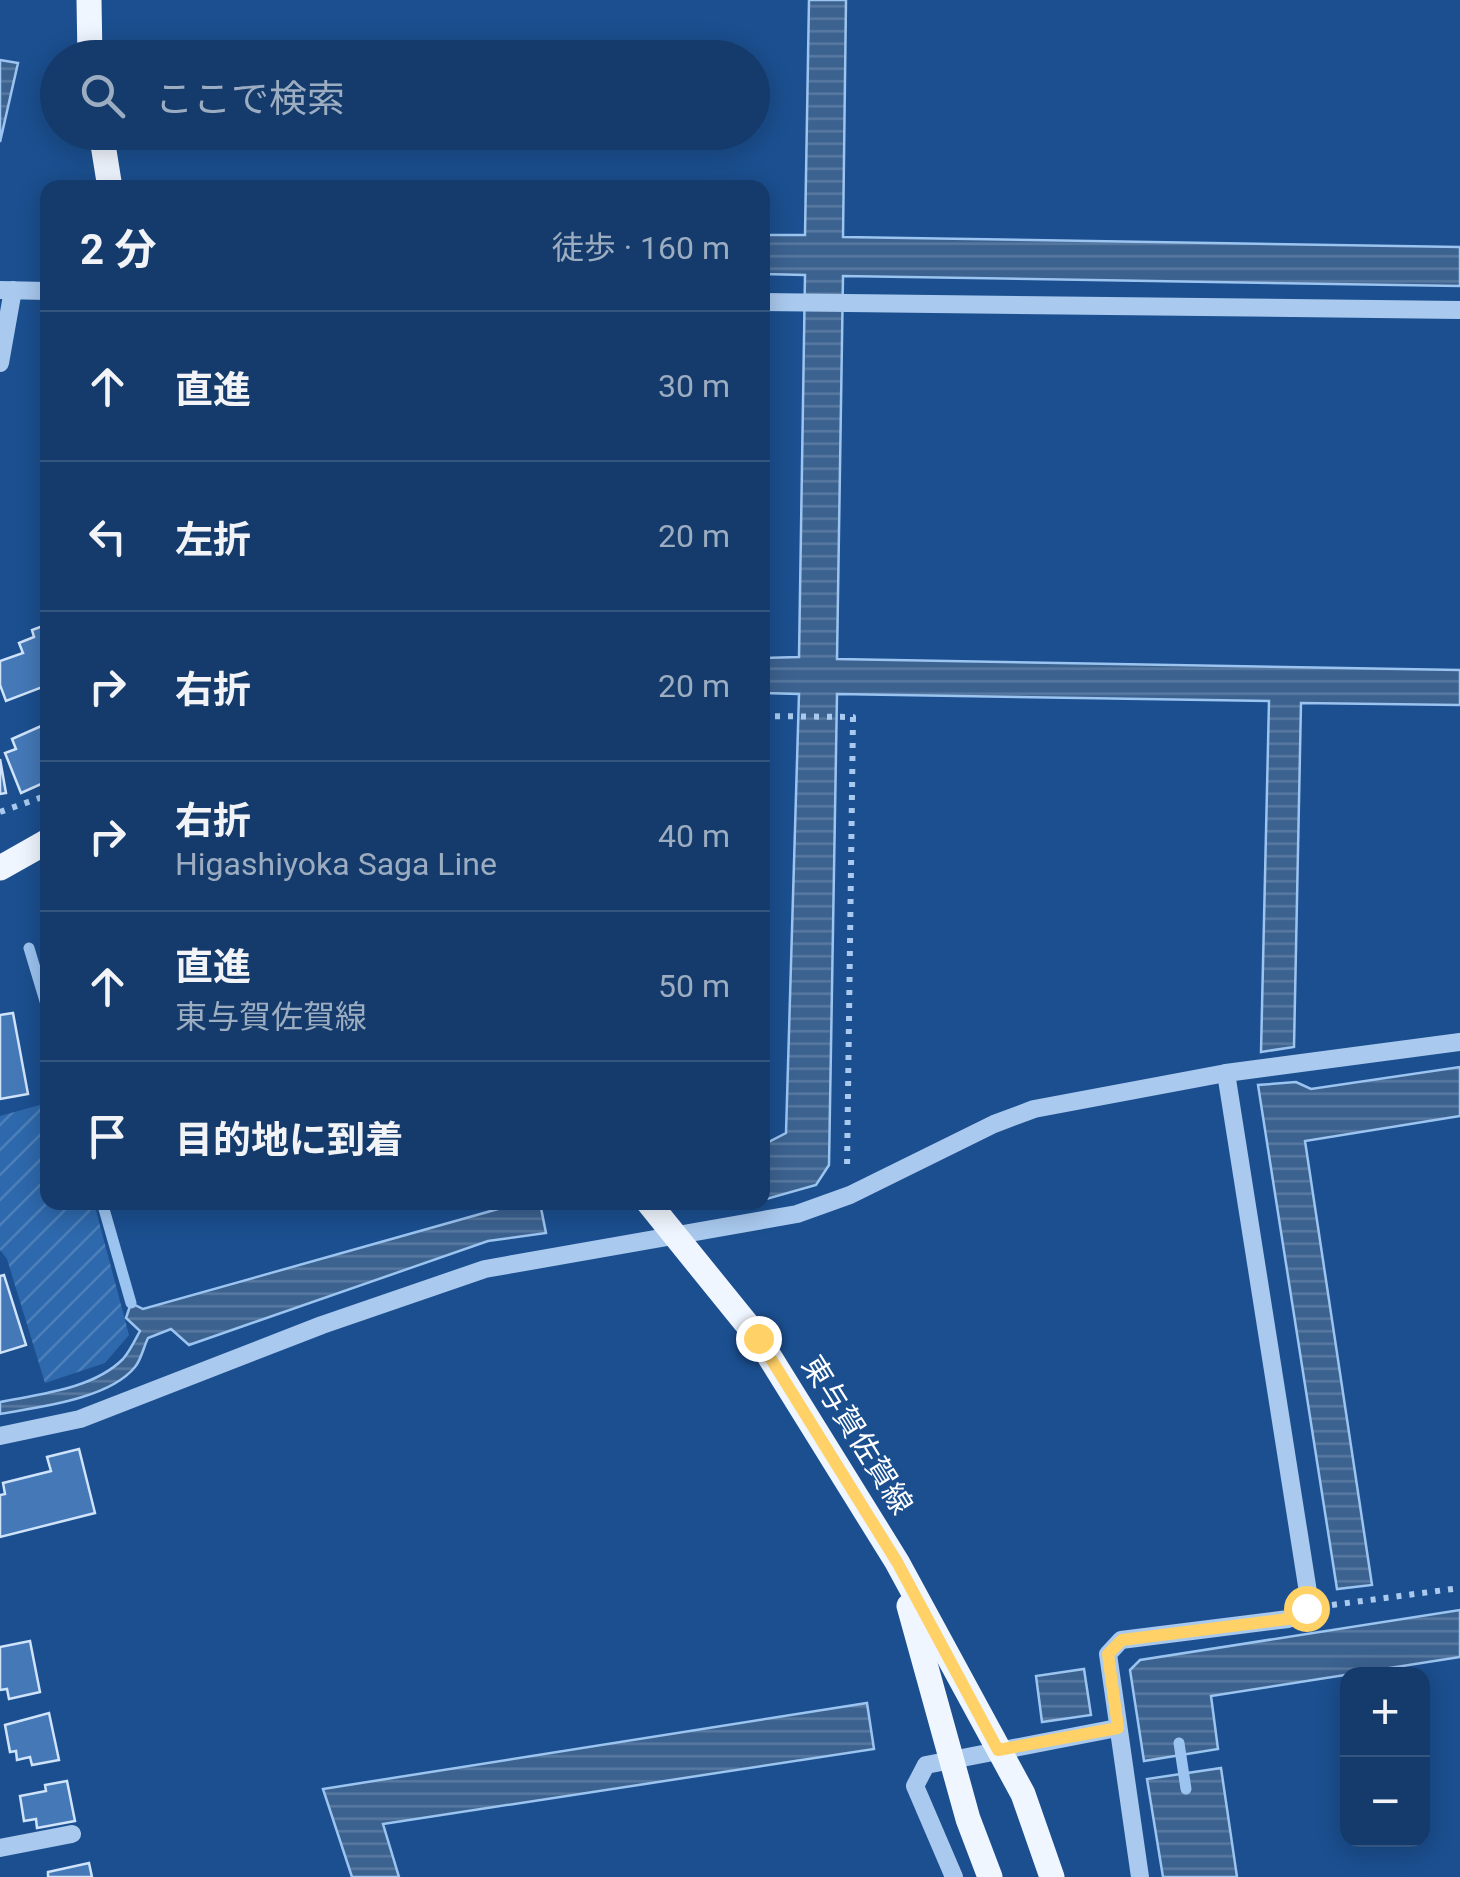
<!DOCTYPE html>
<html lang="ja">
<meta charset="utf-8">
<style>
body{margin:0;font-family:Roboto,"Noto Sans JP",sans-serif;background:#214673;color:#f1f3f6}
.controls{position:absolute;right:30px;bottom:30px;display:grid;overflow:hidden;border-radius:20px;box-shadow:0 5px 25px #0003}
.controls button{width:90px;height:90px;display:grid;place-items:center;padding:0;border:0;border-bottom:2px solid #33557e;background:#143b6b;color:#f1f3f6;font:50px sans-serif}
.stop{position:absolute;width:30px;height:30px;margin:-22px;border:8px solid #ffd166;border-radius:50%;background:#fff}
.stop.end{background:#ffd166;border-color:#fff;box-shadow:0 2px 10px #0008}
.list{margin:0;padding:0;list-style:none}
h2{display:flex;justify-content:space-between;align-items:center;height:130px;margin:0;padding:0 40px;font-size:42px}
h2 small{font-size:32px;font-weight:400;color:#9dadc1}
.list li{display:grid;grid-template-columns:65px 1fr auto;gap:30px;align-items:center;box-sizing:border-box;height:150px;padding:0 40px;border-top:2px solid #33557e}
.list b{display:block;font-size:38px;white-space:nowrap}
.list p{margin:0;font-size:32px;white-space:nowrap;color:#9dadc1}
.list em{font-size:32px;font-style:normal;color:#9dadc1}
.icon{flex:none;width:55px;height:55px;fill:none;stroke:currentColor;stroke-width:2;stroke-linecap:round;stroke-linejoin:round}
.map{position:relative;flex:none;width:1460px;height:1877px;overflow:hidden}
.search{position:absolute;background:#143b6b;box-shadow:0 5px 25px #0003;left:40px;top:40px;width:730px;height:110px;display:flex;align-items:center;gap:25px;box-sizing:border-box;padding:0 35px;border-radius:55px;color:#9dadc1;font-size:38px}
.panel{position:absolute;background:#143b6b;box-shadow:0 5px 25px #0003;left:40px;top:180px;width:730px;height:1030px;border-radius:20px}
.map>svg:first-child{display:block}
.garden{fill:url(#garden-furrows)}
.water{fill:url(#water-rules);stroke:#9cc4f0;stroke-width:2.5}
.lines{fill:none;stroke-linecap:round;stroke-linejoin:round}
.stream{stroke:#9cc4f0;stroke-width:11}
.building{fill:#4478b7;stroke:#cfe3fa;stroke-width:2.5}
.path{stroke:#a9c9ee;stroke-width:6;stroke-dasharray:5 8;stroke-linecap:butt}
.minor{stroke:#a9c9ee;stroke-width:18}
.major{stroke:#f0f6ff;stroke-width:25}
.route{stroke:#ffd166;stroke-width:12}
.labels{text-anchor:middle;stroke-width:8;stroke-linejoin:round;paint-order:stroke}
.street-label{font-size:30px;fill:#fff;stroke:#1b4f8f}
</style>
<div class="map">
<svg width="1460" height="1877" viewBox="0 0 1460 1877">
<defs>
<pattern id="garden-furrows" width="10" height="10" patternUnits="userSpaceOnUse" patternTransform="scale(2.5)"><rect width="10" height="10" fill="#2e69ad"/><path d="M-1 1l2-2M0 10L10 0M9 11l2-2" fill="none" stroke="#4d80b9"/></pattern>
<pattern id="water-rules" width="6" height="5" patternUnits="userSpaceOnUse" patternTransform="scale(2.5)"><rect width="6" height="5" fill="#3c6290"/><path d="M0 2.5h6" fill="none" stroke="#597aa1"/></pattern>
</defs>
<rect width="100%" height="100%" fill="#1b4f8f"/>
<path class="garden" d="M 47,1103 L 48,1202 L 94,1203 L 129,1335 L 105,1363 L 45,1383 L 7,1259 L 0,1250 L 0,1116 Z"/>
<g class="water">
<path d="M 809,0 L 846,0 L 843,237 L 1460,247 L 1460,286 L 843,276 L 837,659 L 1460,670 L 1460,705 L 1301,703 L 1294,1047 L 1261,1052 L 1269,701 L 837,694 L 829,1165 L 816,1185 L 763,1200 L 763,1145 L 786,1133 L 799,694 L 763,693 L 762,658 L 799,657 L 805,275 L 763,274 L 763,235 L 805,235 Z"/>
<path d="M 0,60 L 18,63 L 0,142 Z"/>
<path d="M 1460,1067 L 1460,1116 L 1305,1141 L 1372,1585 L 1337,1589 L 1258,1085 L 1296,1082 L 1311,1089 Z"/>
<path d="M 523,1202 L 540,1203 L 546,1233 L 488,1241 L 189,1345 L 171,1329 L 148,1338 C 144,1346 141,1360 135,1367 C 109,1399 39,1407 0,1414 L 0,1402 C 40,1394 93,1389 123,1359 C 130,1351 135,1340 140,1331 L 126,1318 L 131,1303 L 143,1309 Z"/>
<path d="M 1460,1610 L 1460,1657 L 1211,1696 L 1218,1749 L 1144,1761 L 1130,1670 L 1140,1660 Z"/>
<path d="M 1084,1669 L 1091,1715 L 1042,1722 L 1036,1676 Z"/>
<path d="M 867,1703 L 874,1749 L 383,1824 L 399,1877 L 352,1877 L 323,1789 Z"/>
<path d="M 1221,1768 L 1237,1877 L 1163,1877 L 1147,1779 Z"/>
</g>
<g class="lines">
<g class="stream">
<path d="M 29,948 L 48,1011"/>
<path d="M 102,1202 L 131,1303"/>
<path d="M 1179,1743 L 1186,1789"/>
</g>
</g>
<g class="building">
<path d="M 48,624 L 48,685 L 6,701 L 0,685 L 0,661 L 23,653 L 19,643 L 34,637 L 32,630 Z"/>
<path d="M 48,723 L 48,781 L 21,793 L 5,753 L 16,749 L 12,739 Z"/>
<path d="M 0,759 L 6,793 L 0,794 Z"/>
<path d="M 13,1013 L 28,1094 L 0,1099 L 0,1015 Z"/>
<path d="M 4,1275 L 26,1345 L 0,1353 L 0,1276 Z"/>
<path d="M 79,1449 L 95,1513 L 0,1537 L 0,1495 L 5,1494 L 3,1483 L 51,1471 L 47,1457 Z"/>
<path d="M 30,1641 L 40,1692 L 9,1699 L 7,1689 L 0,1690 L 0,1647 Z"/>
<path d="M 49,1713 L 59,1760 L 32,1765 L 30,1757 L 17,1760 L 16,1751 L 10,1752 L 5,1725 Z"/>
<path d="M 67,1781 L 75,1821 L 37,1828 L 36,1819 L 24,1821 L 20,1796 L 46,1791 L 45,1785 Z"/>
<path d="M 89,1863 L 92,1877 L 48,1877 L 48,1872 Z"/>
</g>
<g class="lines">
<g class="path">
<path d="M 762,716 L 853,717 L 847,1170"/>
<path d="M 0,812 L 48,795"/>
<path d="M 1332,1605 L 1460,1588"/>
</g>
<g class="minor">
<path d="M 0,290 L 48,291"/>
<path d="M 762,302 L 1460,310"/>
<path d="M 0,363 L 13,290"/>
<path d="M 0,1436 L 80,1419 L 322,1325 L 485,1269 L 797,1214 L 850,1195 L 994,1124 L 1034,1109 L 1226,1073 L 1460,1042"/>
<path d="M 0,1848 L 72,1834"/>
<path d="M 954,1877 L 915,1786 L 926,1765 L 1117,1728"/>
<path d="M 1140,1877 L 1108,1654 L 1121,1640 L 1288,1619 L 1306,1608 L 1308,1592 L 1226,1073"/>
</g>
<g class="major">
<path d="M 89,0 L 90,58"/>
<path d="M 101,132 L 110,188"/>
<path d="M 0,868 L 48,841"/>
<path d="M 648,1202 L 758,1338 L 897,1562 L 1023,1794 L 1052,1877"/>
<path d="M 909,1606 L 968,1819 L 990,1877"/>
</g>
</g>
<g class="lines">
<path class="route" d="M 758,1338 L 897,1562 L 998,1750 L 1118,1728 L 1108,1654 L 1122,1640 L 1288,1619 L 1306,1608"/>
</g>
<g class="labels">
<g class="street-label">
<text transform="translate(857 1435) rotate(58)" y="10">東与賀佐賀線</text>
</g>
</g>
</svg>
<div class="controls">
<button>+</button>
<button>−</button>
</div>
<div class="stop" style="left:1306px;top:1608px"></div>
<div class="stop end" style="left:758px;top:1338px"></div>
<div class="search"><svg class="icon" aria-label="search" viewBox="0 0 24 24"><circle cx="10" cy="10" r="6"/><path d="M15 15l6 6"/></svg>ここで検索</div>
<section class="panel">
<h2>2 分<small>徒歩 · 160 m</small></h2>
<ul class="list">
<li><svg class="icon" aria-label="ahead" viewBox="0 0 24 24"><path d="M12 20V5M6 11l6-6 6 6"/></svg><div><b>直進</b></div><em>30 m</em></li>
<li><svg class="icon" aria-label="left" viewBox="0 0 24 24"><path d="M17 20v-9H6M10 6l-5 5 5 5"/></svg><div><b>左折</b></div><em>20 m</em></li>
<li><svg class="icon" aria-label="right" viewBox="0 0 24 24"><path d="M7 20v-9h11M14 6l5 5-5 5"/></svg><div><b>右折</b></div><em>20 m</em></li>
<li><svg class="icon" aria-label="right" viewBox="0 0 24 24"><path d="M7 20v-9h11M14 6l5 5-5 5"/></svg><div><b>右折</b><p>Higashiyoka Saga Line</p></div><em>40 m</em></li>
<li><svg class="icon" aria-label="ahead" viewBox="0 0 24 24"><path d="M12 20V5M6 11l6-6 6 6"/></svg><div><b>直進</b><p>東与賀佐賀線</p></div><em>50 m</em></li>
<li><svg class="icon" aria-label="arrive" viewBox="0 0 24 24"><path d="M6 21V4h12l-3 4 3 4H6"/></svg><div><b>目的地に到着</b></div></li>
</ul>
</section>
</div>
